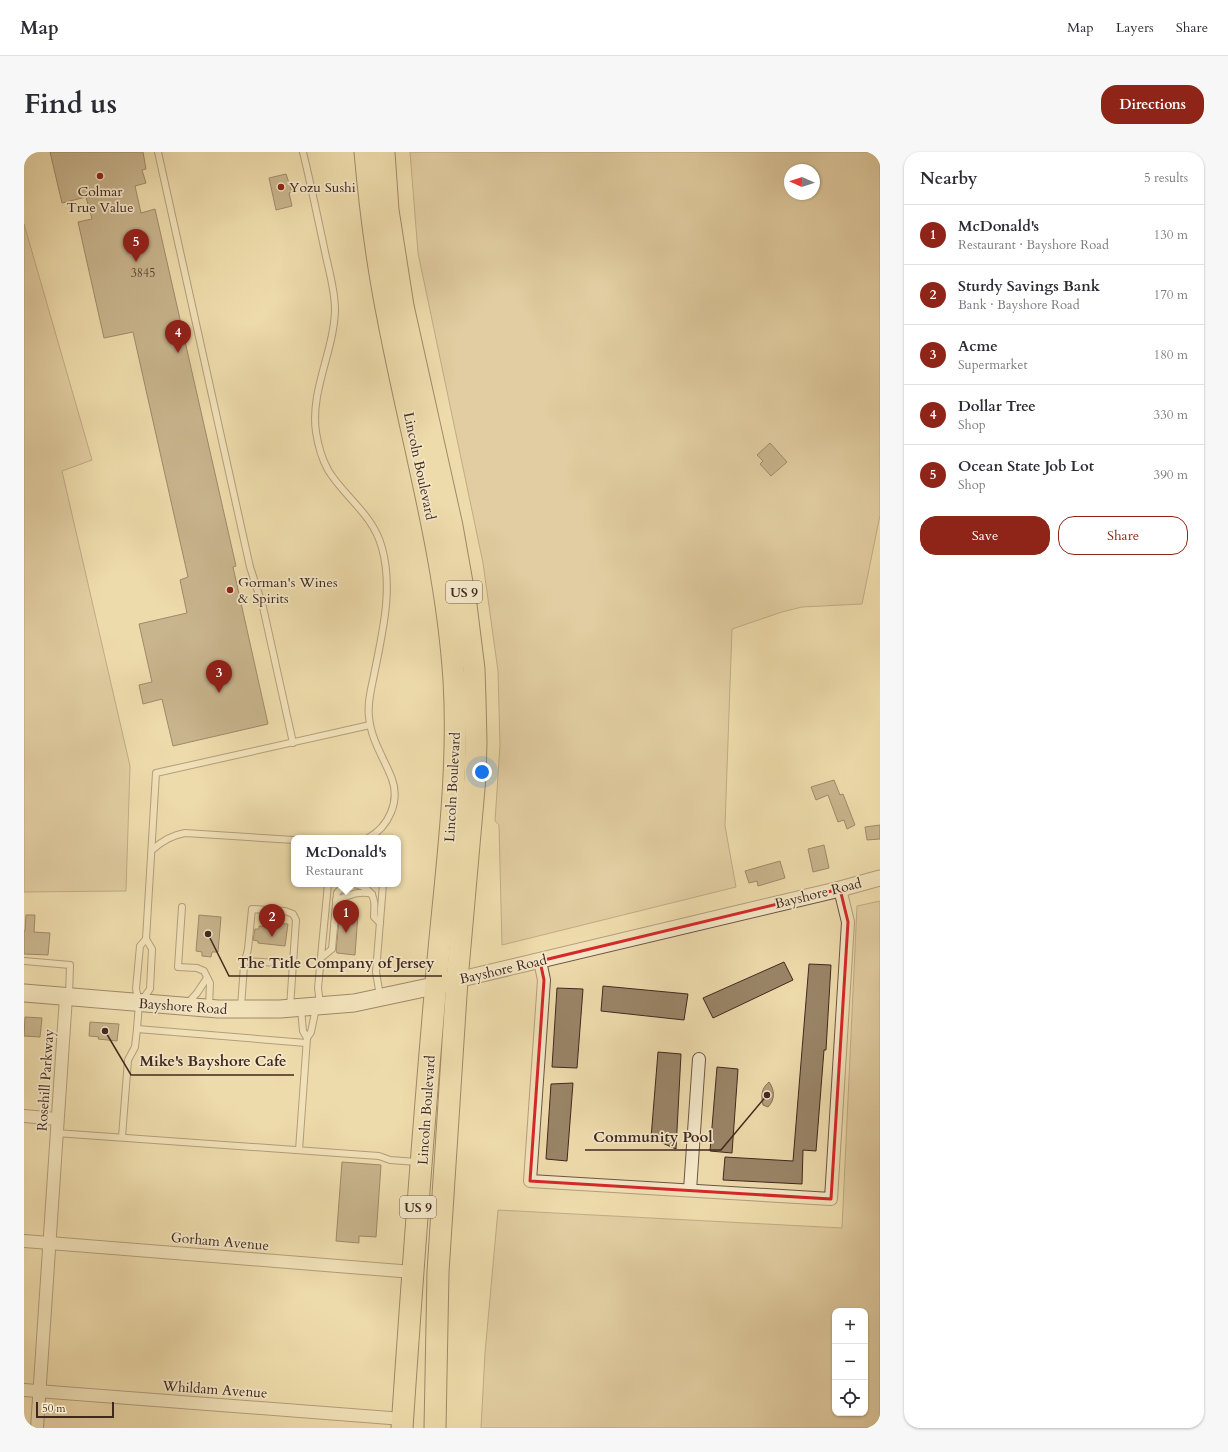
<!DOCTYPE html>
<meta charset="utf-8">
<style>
body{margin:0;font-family:Cardo,serif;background:#f7f7f7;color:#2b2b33}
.controls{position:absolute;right:12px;bottom:12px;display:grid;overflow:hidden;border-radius:8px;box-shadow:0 1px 3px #0004}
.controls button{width:36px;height:36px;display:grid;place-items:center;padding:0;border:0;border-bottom:1px solid #e1e1e2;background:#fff;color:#2b2b33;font:20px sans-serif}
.compass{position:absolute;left:760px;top:12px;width:36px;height:36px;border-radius:50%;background:#fff;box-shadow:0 1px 3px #0004;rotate:273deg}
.scale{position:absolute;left:12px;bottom:10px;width:78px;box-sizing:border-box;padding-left:4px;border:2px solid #40271e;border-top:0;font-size:11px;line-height:14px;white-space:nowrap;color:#40271e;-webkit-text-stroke:3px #f4e8c9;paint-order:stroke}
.you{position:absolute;left:458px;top:620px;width:14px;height:14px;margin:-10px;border:3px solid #fff;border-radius:50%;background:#1a73e8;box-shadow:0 0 0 6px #1a73e833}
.badge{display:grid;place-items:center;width:26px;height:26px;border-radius:50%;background:#8f2418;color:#fff;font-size:13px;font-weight:700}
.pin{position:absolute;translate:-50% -33px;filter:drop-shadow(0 1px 2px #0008)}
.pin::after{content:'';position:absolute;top:21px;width:14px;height:12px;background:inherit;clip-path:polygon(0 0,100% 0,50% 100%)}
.popup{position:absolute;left:267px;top:683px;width:110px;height:52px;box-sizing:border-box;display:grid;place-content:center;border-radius:8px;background:#fff;filter:drop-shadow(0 1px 3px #0005);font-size:13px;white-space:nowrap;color:#7c7c81}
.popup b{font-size:15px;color:#2b2b33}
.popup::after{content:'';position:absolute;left:50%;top:100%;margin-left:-8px;border:8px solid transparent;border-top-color:#fff}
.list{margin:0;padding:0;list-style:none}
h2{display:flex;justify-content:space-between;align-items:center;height:52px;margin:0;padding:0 16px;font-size:17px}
h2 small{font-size:13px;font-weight:400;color:#7c7c81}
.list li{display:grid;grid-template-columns:26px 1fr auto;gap:12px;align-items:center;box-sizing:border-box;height:60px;padding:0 16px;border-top:1px solid #e1e1e2}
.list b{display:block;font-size:15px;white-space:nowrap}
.list p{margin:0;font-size:13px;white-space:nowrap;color:#7c7c81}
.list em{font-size:13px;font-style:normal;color:#7c7c81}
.actions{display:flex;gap:8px;padding:12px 16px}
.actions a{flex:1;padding:9px 0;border:1px solid #8f2418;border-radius:16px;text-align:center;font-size:14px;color:#8f2418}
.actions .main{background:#8f2418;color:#fff}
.icon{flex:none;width:22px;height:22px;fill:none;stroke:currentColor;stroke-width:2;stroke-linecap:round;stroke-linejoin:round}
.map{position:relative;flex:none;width:856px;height:1276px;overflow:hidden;border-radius:16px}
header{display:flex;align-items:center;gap:24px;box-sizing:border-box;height:56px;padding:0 20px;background:#fff;border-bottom:1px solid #e1e1e2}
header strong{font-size:19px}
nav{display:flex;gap:22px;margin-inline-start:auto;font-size:14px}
.intro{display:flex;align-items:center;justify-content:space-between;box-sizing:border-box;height:96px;padding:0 24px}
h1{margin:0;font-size:28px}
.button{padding:10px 18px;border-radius:16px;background:#8f2418;color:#fff;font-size:14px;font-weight:700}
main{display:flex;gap:24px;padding:0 24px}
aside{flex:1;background:#fff;border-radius:16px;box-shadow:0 1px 3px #0004}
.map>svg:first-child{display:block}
.green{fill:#d0bc94;stroke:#887259;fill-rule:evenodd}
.water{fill:#b39e7c;stroke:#856e56}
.building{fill:#9a8568;stroke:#40271e}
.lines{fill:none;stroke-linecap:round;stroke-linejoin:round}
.service-casing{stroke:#6c5442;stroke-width:8}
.minor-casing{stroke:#6c5442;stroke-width:14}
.tertiary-casing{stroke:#6c5442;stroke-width:17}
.secondary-casing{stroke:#40271e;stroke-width:19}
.trunk-casing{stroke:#40271e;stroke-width:23}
.service{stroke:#f4e8c9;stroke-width:6}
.minor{stroke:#f4e8c9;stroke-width:12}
.tertiary{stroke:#f4e8c9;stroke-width:15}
.secondary{stroke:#f4e8c9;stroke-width:17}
.trunk{stroke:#eedbac;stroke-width:21}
.marked{fill:none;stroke:#d62828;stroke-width:3;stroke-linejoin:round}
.poi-dot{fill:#8f2418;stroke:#f4e8c9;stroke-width:1.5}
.labels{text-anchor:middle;stroke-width:3.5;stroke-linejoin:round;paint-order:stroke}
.number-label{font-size:12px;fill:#563e30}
.shield{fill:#f4e8c9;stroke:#766151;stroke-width:1}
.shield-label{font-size:13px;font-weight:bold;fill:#40271e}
.poi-label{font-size:14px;fill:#40271e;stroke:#f4e8c9;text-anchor:start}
.street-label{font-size:14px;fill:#40271e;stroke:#f4e8c9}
.leader{fill:none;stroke:#40271e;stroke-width:1.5}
.callout-dot{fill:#40271e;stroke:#f4e8c9;stroke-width:1.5}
.callout-label{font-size:15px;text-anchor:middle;font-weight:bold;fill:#40271e;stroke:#f4e8c9;stroke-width:3.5;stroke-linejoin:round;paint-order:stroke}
</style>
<header>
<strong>Map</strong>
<nav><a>Map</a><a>Layers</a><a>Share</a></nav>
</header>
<div class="intro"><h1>Find us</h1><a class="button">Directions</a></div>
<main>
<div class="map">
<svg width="856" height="1276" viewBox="0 0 856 1276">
<rect width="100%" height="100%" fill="#eedbac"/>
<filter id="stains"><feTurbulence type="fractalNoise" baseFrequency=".005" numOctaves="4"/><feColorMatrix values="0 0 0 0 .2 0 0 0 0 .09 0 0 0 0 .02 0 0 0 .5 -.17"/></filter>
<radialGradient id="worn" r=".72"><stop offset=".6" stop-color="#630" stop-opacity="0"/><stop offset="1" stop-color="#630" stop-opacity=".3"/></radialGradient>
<g class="green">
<path d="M 386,0 L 856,0 L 856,363 L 838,452 L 778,455 L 758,460 L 708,477 L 701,674 L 712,735 L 478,793 L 475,673 L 471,669 L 476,593 L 474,519 L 459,411 L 394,101 ZM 766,18 L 790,18 L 790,42 L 766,42 Z"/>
<path d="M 0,72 L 68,308 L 38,319 L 106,614 L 102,739 L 0,740 Z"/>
<path d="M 856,749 L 856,1276 L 457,1276 L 461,1201 L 474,1058 L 818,1076 L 833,754 ZM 811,1159 L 841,1159 L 841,1261 L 811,1261 Z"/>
</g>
<path class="water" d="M 745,930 C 751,938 751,948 744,955 L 739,953 C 737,943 737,937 745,930 Z"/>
<g class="building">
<path d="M 26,0 L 119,0 L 122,17 L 118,18 L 122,31 L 111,34 L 117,61 L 131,57 L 212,414 L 209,415 L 244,572 L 149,594 L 138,547 L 119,552 L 115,533 L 128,530 L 115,472 L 163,461 L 156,428 L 164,425 L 109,180 L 80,186 L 54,70 L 68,67 L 62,45 L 38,51 Z"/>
<path d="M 262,22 L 268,40 L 265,41 L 268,54 L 252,58 L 245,26 Z"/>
<path d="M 746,291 L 763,310 L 747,324 L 736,312 L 739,309 L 733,303 Z"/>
<path d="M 810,628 L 816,643 L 819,642 L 831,673 L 823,677 L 820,668 L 814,670 L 804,643 L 792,648 L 787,635 Z"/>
<path d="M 856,673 L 856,687 L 843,688 L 841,675 Z"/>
<path d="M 800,693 L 805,716 L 789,720 L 784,697 Z"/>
<path d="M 756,709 L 761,726 L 734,734 L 733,729 L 725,731 L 721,719 Z"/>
<path d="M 324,754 L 332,754 L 332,762 L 334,762 L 331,803 L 313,801 L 312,799 L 316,759 L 323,759 Z"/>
<path d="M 2,763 L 11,763 L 10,780 L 26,781 L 24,803 L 0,802 L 0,779 L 1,779 Z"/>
<path d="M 175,763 L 197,765 L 194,800 L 188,800 L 187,805 L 178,804 L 178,800 L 172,799 Z"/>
<path d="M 246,771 L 264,772 L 261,794 L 234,791 L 234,789 L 229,788 L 231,777 L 235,777 L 235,774 L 246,775 Z"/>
<path d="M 760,810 L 769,828 L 689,866 L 679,846 Z"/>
<path d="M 785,812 L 807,813 L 802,898 L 800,898 L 792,999 L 779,998 L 778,1032 L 699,1028 L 701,1005 L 769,1009 Z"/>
<path d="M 579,834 L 664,842 L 660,868 L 577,859 Z"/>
<path d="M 533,836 L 559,837 L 553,916 L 528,915 Z"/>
<path d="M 1,865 L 18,866 L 16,885 L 0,884 Z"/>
<path d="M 66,870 L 95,872 L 93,889 L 74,887 L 75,885 L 65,884 Z"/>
<path d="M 634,900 L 657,902 L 652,997 L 627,986 Z"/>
<path d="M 693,915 L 714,917 L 708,1001 L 686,999 Z"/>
<path d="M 549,931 L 543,1009 L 522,1007 L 527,932 Z"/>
<path d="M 318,1010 L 357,1013 L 352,1085 L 335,1084 L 335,1091 L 312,1089 Z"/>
</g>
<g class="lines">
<g class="service-casing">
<g id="service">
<path d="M 134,0 L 226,415 L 239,455 L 269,591"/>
<path d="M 279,0 C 287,33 294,67 301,100 C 305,119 311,138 311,158 C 310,199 286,239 292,280 C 294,293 298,307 304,318 C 321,346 349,362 358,396 C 369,436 359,478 351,518 C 348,534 343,550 345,565 C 347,588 360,606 368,627 C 376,649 365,675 344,686"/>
<path d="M 128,698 C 138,689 148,683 161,681 L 270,688"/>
<path d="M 312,748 C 324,744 335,738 348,742"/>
<path d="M 158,755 L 154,815 L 173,816 L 180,819 L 186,831 L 185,855"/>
<path d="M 297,806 L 308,797 L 313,741 L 320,733 C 331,730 348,735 350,749 C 351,754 350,759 350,765 L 356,771"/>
<path d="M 0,809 L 46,813 L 45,844"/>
<path d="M 221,809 L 270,812"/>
<path d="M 356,844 L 352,820 L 359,732"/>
<path d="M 118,848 L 126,837 L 128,797 L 122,787"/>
<path d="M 163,852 L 173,841 L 183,826"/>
<path d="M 296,852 L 294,836 L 304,732"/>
<path d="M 217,855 L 220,813 L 224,797 L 228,757 L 261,759 L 269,762 L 272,768 L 266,855"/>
<path d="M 113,877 L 282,891"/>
<path d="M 283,886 L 287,880 L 292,856"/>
<path d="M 32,981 L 355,1004 L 366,1008 L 393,1010"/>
<path d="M 98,985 L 104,908 L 111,895 L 113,877 L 115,851 L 112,837 L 116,794 L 122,787 L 132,621 L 346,573"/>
<path d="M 275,998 L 283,886 L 279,879 L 277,857"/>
</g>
</g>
<g class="minor-casing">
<g id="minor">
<path d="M 516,809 L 520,828 L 506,1029 L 807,1047 L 824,770 L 816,737"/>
<path d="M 0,964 L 33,967"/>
<path d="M 666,1038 L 675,907"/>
<path d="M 0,1089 L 389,1120"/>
<path d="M 0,1238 L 379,1267"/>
<path d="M 13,1276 L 42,845"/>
</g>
</g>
<g class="tertiary-casing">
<path id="tertiary" d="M 433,828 L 816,737 L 856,726"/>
</g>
<g class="secondary-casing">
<path id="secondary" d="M 0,841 L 194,857 L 256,857 L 330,851 L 424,831"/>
</g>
<g class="trunk-casing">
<g id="trunk">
<path d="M 341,0 C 346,56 353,111 364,166 C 387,287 422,405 430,528 C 436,628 420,732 412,831 C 399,979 388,1128 378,1276"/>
<path d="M 360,0 L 364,58 L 379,154 L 428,374 L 442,453 L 450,517 L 451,548 L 452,590 L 451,625 L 433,828 L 414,1120 L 411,1276"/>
</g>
</g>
<use href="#service" class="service"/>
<use href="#minor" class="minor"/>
<use href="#tertiary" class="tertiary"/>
<use href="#secondary" class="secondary"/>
<use href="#trunk" class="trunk"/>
</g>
<path d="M0 0H856V1276H0ZM 816,737 L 824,770 L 807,1047 L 506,1029 L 520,828 L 516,809 Z" fill="#eedbac" fill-opacity=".55" fill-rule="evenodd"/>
<path class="marked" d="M 816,737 L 824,770 L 807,1047 L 506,1029 L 520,828 L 516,809 Z"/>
<g class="poi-dot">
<circle cx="76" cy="24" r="4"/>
<circle cx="257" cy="35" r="4"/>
<circle cx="206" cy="438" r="4"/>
</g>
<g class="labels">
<g class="number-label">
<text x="119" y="125">3845</text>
</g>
<g class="shield">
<rect x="422" y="429" width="36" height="22" rx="3"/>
<rect x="376" y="1044" width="36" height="22" rx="3"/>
</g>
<g class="shield-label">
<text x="440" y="445">US 9</text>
<text x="394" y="1060">US 9</text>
</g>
<g class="poi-label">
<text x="265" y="40">Yozu Sushi</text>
<text x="76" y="44" text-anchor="middle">Colmar<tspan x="76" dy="16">True Value</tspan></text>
<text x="214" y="435">Gorman's Wines<tspan x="214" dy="16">&amp; Spirits</tspan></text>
</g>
<g class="street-label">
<text transform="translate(396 314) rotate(78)" y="5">Lincoln Boulevard</text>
<text transform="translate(428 635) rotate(-87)" y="5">Lincoln Boulevard</text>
<text transform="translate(794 741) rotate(-14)" y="5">Bayshore Road</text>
<text transform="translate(479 817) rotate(-13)" y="5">Bayshore Road</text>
<text transform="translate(159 854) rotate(4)" y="5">Bayshore Road</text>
<text transform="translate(21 928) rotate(-86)" y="5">Rosehill Parkway</text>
<text transform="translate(402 958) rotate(-86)" y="5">Lincoln Boulevard</text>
<text transform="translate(196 1089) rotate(5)" y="5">Gorham Avenue</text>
<text transform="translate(191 1237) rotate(4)" y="5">Whildam Avenue</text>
</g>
</g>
<path class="leader" d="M184 782L205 824H418M81 879L107 923H270M743 943L697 998H561"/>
<g class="callout-dot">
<circle cx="184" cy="782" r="4"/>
<circle cx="81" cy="879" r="4"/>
<circle cx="743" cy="943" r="4"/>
</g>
<g class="callout-label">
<text x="312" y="816">The Title Company of Jersey</text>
<text x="189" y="914">Mike's Bayshore Cafe</text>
<text x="629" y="990">Community Pool</text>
</g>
<rect width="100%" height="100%" filter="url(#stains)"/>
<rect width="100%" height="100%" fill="url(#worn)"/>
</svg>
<div class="controls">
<button>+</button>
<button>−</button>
<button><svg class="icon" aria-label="locate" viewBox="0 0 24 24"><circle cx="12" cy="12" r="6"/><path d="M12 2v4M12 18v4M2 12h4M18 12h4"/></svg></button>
</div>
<svg class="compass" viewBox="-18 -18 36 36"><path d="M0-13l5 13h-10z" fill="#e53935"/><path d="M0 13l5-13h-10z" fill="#7c7c81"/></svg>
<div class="scale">50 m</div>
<div class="you"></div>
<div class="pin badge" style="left:322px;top:781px">1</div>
<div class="popup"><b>McDonald's</b>Restaurant</div>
<div class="pin badge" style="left:248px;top:785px">2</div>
<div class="pin badge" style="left:195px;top:541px">3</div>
<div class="pin badge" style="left:154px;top:201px">4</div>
<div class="pin badge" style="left:112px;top:110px">5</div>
</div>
<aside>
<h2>Nearby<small>5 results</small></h2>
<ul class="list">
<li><span class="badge">1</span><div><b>McDonald's</b><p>Restaurant · Bayshore Road</p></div><em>130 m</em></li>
<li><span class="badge">2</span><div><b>Sturdy Savings Bank</b><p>Bank · Bayshore Road</p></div><em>170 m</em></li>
<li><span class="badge">3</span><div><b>Acme</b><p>Supermarket</p></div><em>180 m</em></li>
<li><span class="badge">4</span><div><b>Dollar Tree</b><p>Shop</p></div><em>330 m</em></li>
<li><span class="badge">5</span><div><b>Ocean State Job Lot</b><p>Shop</p></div><em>390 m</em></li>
</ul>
<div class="actions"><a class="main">Save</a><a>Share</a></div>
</aside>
</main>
